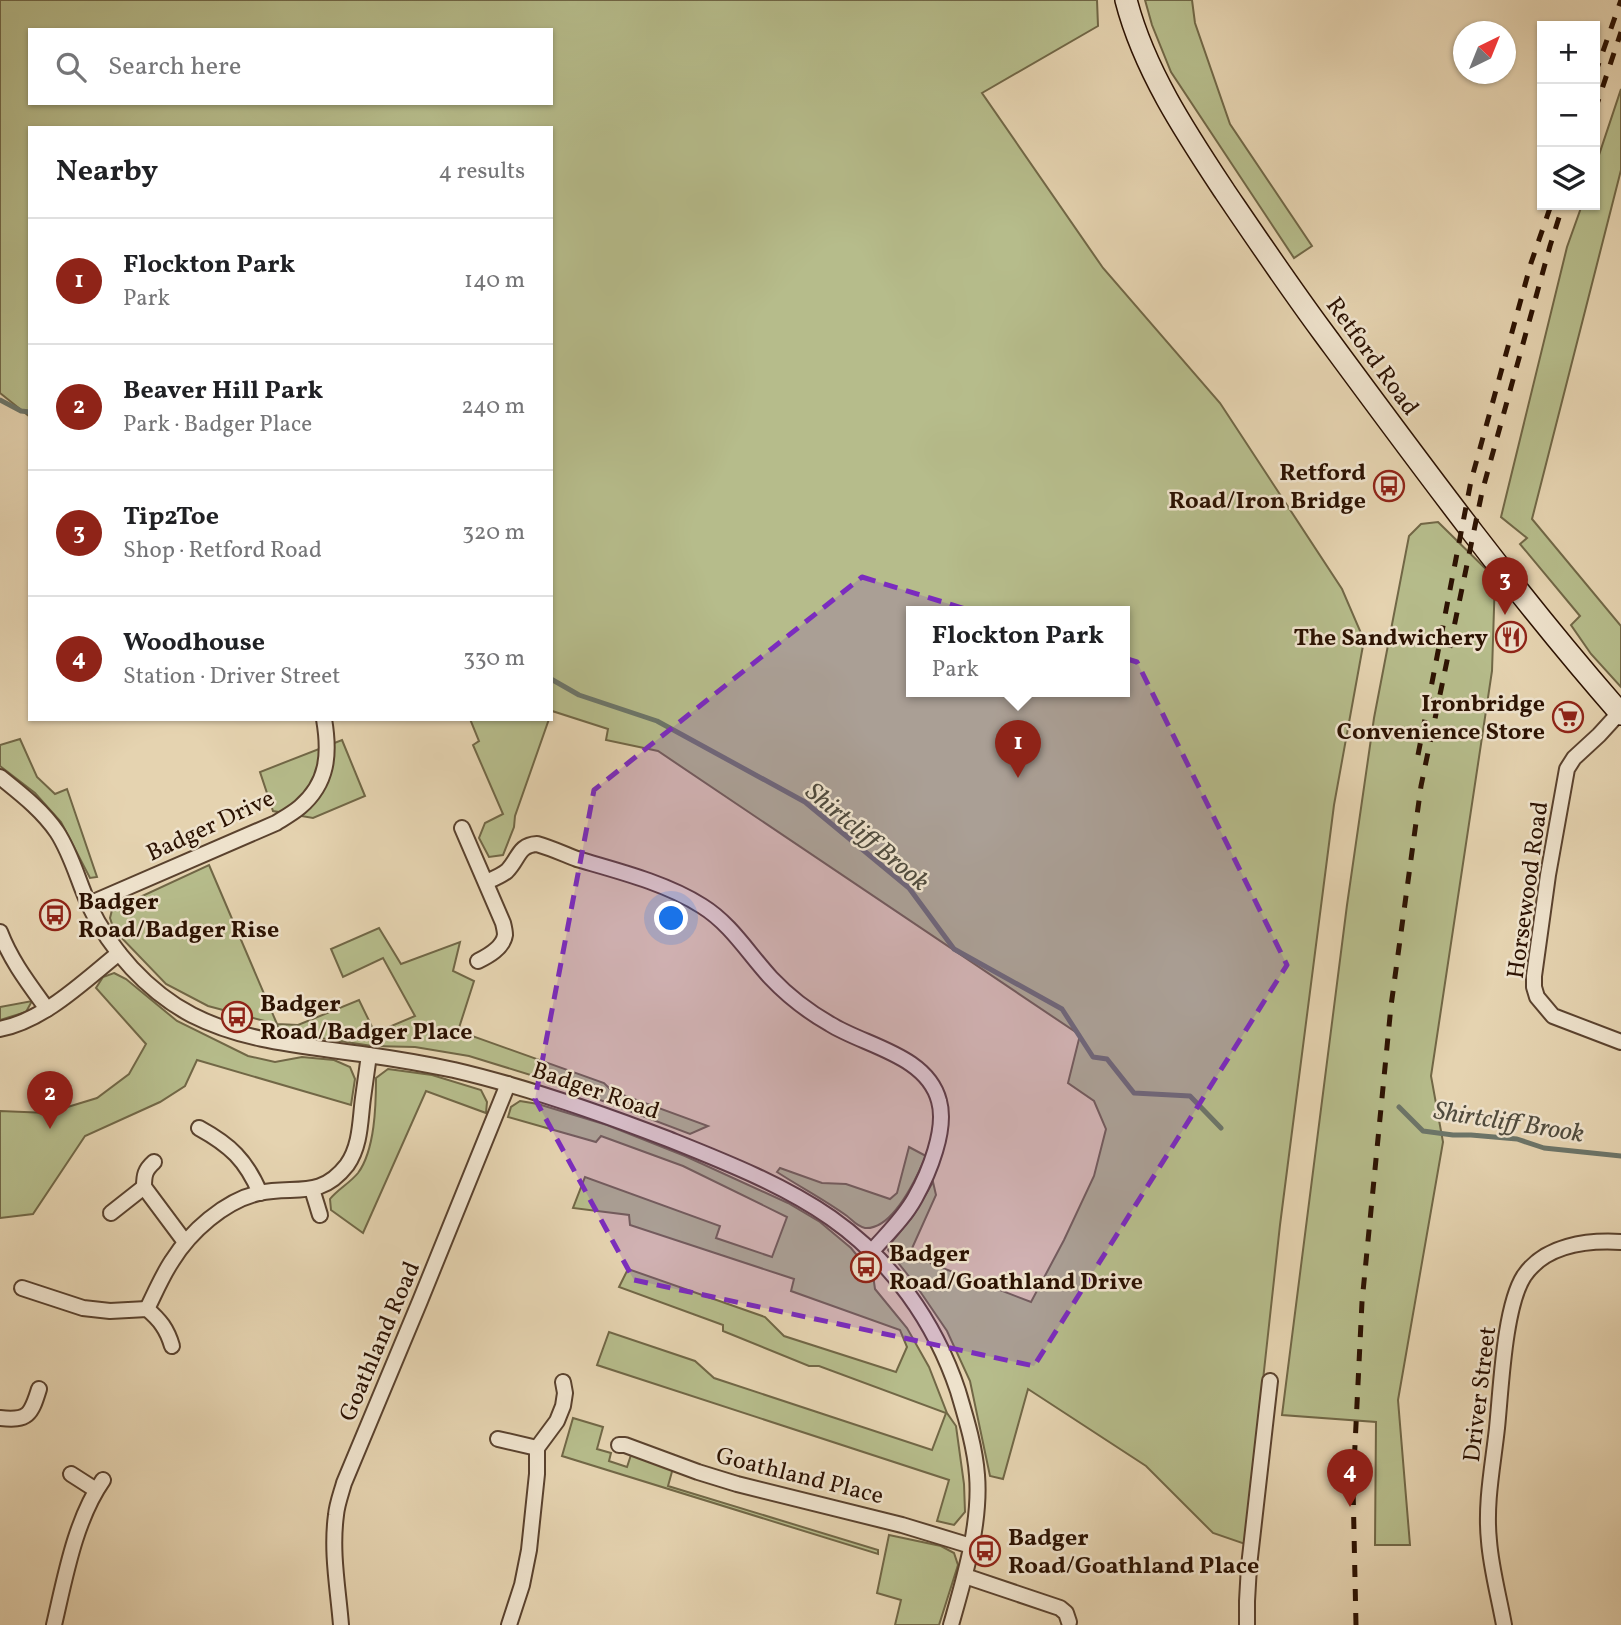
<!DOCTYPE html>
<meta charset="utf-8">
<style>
body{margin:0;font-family:Vollkorn,serif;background:#f2f2f2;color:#202124}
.controls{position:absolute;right:21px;top:21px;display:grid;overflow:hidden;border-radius:0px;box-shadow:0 2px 5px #0004}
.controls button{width:63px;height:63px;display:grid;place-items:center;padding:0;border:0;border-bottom:2px solid #e0e0e0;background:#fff;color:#202124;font:35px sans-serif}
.compass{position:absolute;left:1453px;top:21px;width:63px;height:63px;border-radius:50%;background:#fff;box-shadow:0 2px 5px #0004;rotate:43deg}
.you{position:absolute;left:672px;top:919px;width:24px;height:24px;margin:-18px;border:5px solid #fff;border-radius:50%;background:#1a73e8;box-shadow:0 0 0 10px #1a73e833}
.badge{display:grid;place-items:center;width:46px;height:46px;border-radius:50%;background:#8f2418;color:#fff;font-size:23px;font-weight:700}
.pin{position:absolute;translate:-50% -58px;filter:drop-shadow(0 2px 4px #0008)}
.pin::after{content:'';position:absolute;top:37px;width:24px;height:21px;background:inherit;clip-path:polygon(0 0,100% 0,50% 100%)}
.popup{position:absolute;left:906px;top:606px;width:224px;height:91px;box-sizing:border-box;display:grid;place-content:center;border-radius:0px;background:#fff;filter:drop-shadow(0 2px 5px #0005);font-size:23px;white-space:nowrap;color:#757577}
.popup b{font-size:26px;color:#202124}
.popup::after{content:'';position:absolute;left:50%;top:100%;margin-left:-14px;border:14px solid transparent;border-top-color:#fff}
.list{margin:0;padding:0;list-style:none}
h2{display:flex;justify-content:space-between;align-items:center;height:91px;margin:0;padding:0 28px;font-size:30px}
h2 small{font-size:23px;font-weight:400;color:#757577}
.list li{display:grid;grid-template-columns:46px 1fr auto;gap:21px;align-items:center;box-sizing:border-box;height:126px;padding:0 28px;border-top:2px solid #e0e0e0}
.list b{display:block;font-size:26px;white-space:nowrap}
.list p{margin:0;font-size:23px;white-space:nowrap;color:#757577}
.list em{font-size:23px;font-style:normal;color:#757577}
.icon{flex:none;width:38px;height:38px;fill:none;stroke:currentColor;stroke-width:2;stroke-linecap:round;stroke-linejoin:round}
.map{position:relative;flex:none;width:1621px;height:1625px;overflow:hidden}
.search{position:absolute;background:#fff;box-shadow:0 2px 5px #0004;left:28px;top:28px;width:525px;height:77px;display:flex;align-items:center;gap:18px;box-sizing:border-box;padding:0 24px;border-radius:0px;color:#757577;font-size:26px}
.panel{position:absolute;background:#fff;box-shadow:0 2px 5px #0004;left:28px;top:126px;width:525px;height:595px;border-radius:0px}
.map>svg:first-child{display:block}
.green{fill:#b6bc8b;stroke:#716746;stroke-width:2;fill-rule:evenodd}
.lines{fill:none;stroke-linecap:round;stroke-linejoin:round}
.stream{stroke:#6c7569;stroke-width:5}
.minor-casing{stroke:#5a422e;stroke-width:18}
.secondary-casing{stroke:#2c1202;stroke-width:24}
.minor{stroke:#eee2cc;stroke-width:14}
.secondary{stroke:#eee2cc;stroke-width:21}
.rail{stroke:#2c1202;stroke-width:5;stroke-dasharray:12 12;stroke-linecap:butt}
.marked{fill:#7b2cbf;fill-opacity:0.2;stroke:#7b2cbf;stroke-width:5;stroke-dasharray:14 9;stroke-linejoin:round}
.labels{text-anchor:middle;stroke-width:5;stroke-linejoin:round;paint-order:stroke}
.street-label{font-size:24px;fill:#2c1202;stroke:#eee2cc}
.poi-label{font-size:24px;font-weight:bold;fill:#2c1202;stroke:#eee2cc;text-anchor:start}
.water-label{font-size:26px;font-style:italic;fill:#514c3e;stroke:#eee2cc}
</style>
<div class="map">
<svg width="1621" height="1625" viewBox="0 0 1621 1625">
<rect width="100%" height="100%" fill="#e5d3b0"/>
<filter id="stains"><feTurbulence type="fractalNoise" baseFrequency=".00286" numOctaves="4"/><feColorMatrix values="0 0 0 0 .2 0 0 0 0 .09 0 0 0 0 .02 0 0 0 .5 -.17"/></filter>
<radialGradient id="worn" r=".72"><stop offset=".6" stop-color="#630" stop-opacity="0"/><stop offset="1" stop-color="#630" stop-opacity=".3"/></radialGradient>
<g class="green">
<path d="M 0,0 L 1097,0 L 1098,26 L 982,93 L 1103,268 L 1220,403 L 1342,589 L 1364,640 L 1334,805 L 1280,1225 L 1245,1544 L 1213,1533 L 1146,1466 L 1028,1389 L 1003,1479 L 990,1476 L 970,1381 L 947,1331 L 915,1284 L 888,1250 L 891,1243 L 913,1216 L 933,1182 L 936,1195 L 909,1255 L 1031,1302 L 1064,1240 L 1094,1176 L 1106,1129 L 1094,1101 L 1068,1083 L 1080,1035 L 658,751 L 606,740 L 608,729 L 552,711 L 551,712 L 551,128 L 30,128 L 30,417 L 0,393 ZM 30,30 L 551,30 L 551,103 L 30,103 ZM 911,612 L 1125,612 L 1125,692 L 911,692 Z"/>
<path d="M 1145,0 L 1192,0 L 1195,23 L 1230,124 L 1312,246 L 1294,258 L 1171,72 L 1152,25 Z"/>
<path d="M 1621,89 L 1621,170 L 1532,519 L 1621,626 L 1621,687 L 1591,654 L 1571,625 L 1580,616 L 1520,544 L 1527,538 L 1501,517 L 1567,247 L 1582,205 L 1595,205 L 1595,167 Z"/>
<path d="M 1438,522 L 1495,578 L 1492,671 L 1431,1076 L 1443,1142 L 1398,1400 L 1410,1545 L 1375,1545 L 1376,1422 L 1282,1415 L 1347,905 L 1374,718 L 1409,536 L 1421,524 Z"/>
<path d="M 470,719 L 549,719 L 515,816 L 514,827 L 503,855 L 489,857 L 479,838 L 485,823 L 503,814 L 473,745 L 479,741 Z"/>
<path d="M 20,739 L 37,777 L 55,794 L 67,789 L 97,877 L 90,878 L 61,822 L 35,793 L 0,766 L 0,745 Z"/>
<path d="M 342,740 L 365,796 L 313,818 L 273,811 L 260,772 Z"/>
<path d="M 209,865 L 277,1024 L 298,1025 L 359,1000 L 375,1033 L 415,1016 L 383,958 L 343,977 L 331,949 L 379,928 L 401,964 L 460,942 L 453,971 L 474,981 L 458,1031 L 604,1083 L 612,1091 L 708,1126 L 690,1134 L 550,1081 L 469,1056 L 415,1047 L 372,1046 L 282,1032 L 276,1024 L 208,1006 L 166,984 L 114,930 L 110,918 L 112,910 Z"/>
<path d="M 114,973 L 126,979 L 177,1021 L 248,1056 L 275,1062 L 302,1057 L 334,1060 L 350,1067 L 355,1079 L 351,1105 L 197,1060 L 185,1086 L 160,1102 L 85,1136 L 33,1214 L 0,1218 L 0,1111 L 48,1113 L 97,1098 L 129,1074 L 146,1044 L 96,988 L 103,977 Z"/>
<path d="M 32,1001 L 26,1012 L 0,1020 L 0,1007 Z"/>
<path d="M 388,1069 L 432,1075 L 481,1090 L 487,1102 L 486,1113 L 426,1091 L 363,1233 L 331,1210 L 330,1199 C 338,1189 350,1183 358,1173 C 375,1150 376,1105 376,1078 Z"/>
<path d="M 520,1101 L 538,1104 L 607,1125 L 685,1156 L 788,1203 L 820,1222 L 851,1248 L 873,1275 L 875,1289 L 907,1328 L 929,1367 L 947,1413 L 956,1426 L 964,1484 L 965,1512 L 954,1525 L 937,1521 L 949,1480 L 597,1365 L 609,1332 L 695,1361 L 714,1378 L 932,1450 L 946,1413 L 819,1366 L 809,1366 L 723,1331 L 723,1325 L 619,1287 L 628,1269 L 765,1317 L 784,1336 L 896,1372 L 907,1347 L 900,1330 L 791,1291 L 794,1279 L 630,1225 L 629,1215 L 573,1208 L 585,1177 L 720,1226 L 716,1238 L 772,1257 L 787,1217 L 683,1166 L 601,1136 L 596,1142 L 508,1117 L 511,1107 Z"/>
<path d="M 909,1147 L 926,1156 C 917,1177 893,1230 865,1228 C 858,1227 853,1221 847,1216 C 825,1200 800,1187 777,1172 L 780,1168 L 822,1183 L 846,1184 L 890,1199 L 897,1193 Z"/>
<path d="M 573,1418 L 603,1427 L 597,1449 L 611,1453 L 609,1461 L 627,1467 L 631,1455 L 673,1468 L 668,1486 L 878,1550 L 878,1554 L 562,1456 Z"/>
<path d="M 889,1535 L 941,1546 L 954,1553 L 958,1565 L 939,1625 L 895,1625 L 901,1600 L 877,1593 Z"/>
</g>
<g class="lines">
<g class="stream">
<path d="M 0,400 L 21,411 L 30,412"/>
<path d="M 551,679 L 579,695 L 657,721 L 805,802 L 909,888 L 954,949 L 1062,1009 L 1093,1057 L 1107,1059 L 1134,1093 L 1190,1096 L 1221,1128"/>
<path d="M 1399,1107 L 1423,1131 L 1453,1135 L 1471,1135 L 1517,1139 L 1544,1148 L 1621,1156"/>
</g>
<g class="minor-casing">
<g id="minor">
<path d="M 1620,712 L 1599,735 L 1574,758 L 1567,769 L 1548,875 L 1534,976 L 1534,987 L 1537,997 L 1553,1016 L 1621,1042"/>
<path d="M 0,777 C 21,794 42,810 57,832 C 72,855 78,881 89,905 C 110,950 148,992 192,1015 C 247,1043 308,1046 368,1055 C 397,1059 425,1064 454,1070 C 527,1087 598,1112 668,1139 C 723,1161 782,1184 831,1218 C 891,1260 935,1322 958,1391 C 966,1418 975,1447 977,1475 C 981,1524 964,1579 951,1625"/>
<path d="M 462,828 L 503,923 C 504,927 505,931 505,935 C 503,948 488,956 478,961"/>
<path d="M 486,882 C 493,879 501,876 507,871 C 519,859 518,845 537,844 C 551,848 564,854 577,859 C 618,871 666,883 702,906 C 731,924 748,953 771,978 C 788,996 809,1012 830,1024 C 865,1046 927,1055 939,1101 C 947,1129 929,1173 915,1198 C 904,1218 887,1234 872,1251"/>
<path d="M 89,904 L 276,823 C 284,818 293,813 300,807 C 328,783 330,754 324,719"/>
<path d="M 0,932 C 11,961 29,984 47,1009"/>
<path d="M 0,1029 C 45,1020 84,981 119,953"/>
<path d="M 199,1128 C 230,1145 246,1160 260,1193"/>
<path d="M 154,1162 C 145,1170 144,1175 144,1187 L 185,1242"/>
<path d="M 312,1189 L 320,1215"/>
<path d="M 111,1213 L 144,1187"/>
<path d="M 22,1288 L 83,1308 L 110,1311 L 147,1309 C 160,1320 167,1329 172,1346"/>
<path d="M 147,1309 C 155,1293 162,1276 172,1261 C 190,1232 224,1201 259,1193 C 295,1185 320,1200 347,1165 C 361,1145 360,1120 363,1098 C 365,1083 367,1069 369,1055"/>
<path d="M 0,1418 C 28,1421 31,1415 39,1389"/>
<path d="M 498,1439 L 537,1448"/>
<path d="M 619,1445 L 625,1445 L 698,1472 L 737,1484 L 902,1525 L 971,1546"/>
<path d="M 71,1474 L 96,1490"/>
<path d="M 965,1576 L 1060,1608 L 1066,1613 L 1069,1622"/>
<path d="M 54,1625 C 65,1578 75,1520 103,1480"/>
<path d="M 341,1625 C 338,1588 331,1552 336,1515 C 337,1504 341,1494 344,1483 L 420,1301 L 508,1084"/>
<path d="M 509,1625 L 522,1585 L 529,1550 L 537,1474 L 537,1448 L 557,1421 L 563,1406 L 565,1393 L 563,1382"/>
<path d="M 1247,1625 L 1247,1601 L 1249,1566 L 1270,1381"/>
<path d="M 1504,1625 C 1499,1597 1491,1568 1489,1541 C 1485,1503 1493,1465 1497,1428 C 1501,1390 1504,1307 1524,1276 C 1545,1245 1587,1240 1621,1242"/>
</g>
</g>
<g class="secondary-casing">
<path id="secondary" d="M 1126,0 C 1144,70 1186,133 1225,192 C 1257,239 1288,285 1322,331 C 1418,461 1514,592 1621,714"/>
</g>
<use href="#minor" class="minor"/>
<use href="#secondary" class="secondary"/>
<g class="rail">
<path d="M 1595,74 L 1621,0"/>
<path d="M 1595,110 L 1621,32"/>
<path d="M 1418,755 L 1471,481 L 1531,263 L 1551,205"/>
<path d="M 1356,1625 L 1353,1486 L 1362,1302 L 1391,1006 L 1421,786 L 1482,492 L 1550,246 L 1563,205"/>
</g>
</g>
<path class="marked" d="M 862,577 L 1137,662 L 1287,965 L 1034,1366 L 634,1280 L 535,1099 L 594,790 Z"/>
<defs>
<g id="bus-ring" transform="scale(1.575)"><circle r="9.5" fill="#eee2cc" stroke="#8f2418" stroke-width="1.5"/><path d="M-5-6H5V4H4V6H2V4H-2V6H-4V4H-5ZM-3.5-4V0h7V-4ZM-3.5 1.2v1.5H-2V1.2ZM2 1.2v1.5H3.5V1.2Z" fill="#8f2418"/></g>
<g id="restaurant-ring" transform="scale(1.575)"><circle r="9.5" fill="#eee2cc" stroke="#8f2418" stroke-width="1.5"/><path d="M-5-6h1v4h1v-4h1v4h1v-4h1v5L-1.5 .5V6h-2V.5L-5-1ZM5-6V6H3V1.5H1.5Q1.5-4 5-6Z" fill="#8f2418"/></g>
<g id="supermarket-ring" transform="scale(1.575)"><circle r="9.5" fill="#eee2cc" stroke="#8f2418" stroke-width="1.5"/><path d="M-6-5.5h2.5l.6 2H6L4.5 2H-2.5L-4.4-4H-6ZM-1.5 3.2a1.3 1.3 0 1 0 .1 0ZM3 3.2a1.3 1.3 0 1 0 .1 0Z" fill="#8f2418"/></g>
</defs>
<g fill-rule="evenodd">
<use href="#bus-ring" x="1389" y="486"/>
<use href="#restaurant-ring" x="1511" y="637"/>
<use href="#supermarket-ring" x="1568" y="717"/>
<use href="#bus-ring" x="55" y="915"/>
<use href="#bus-ring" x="237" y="1017"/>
<use href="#bus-ring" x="866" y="1267"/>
<use href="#bus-ring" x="985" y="1551"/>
</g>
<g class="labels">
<g class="street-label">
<text transform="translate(1373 356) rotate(54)" y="8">Retford Road</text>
<text transform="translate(210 825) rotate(-25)" y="8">Badger Drive</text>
<text transform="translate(1527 890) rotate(-82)" y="8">Horsewood Road</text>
<text transform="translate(596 1090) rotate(19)" y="8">Badger Road</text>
<text transform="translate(379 1341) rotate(-67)" y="8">Goathland Road</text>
<text transform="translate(1479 1394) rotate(-83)" y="8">Driver Street</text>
<text transform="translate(800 1475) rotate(14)" y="8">Goathland Place</text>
</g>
<g class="poi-label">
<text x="1366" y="480" text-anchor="end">Retford<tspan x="1366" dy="28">Road/Iron Bridge</tspan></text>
<text x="1488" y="645" text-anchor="end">The Sandwichery</text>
<text x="1545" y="711" text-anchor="end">Ironbridge<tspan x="1545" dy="28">Convenience Store</tspan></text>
<text x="78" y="909">Badger<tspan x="78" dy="28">Road/Badger Rise</tspan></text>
<text x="260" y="1011">Badger<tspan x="260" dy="28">Road/Badger Place</tspan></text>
<text x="889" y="1261">Badger<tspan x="889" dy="28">Road/Goathland Drive</tspan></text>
<text x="1008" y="1545">Badger<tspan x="1008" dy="28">Road/Goathland Place</tspan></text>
</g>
<g class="water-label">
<text transform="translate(868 836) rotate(40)" y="9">Shirtcliff Brook</text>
<text transform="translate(1509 1121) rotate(9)" y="9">Shirtcliff Brook</text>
</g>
</g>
<rect width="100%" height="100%" filter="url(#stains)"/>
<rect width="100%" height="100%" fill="url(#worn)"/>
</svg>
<div class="controls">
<button>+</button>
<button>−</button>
<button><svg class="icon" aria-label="layers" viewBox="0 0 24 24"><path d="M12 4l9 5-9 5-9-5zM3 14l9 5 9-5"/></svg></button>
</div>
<svg class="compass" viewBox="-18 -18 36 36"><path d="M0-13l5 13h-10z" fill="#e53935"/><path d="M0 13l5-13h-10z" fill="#757577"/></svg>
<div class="you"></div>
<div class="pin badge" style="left:1018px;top:778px">1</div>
<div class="popup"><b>Flockton Park</b>Park</div>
<div class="pin badge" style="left:50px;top:1129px">2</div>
<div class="pin badge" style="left:1505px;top:615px">3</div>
<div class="pin badge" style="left:1350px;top:1507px">4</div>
<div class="search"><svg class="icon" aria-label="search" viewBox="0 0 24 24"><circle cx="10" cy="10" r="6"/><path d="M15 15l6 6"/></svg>Search here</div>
<section class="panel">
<h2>Nearby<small>4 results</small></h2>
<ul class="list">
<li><span class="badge">1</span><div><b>Flockton Park</b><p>Park</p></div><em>140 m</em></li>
<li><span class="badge">2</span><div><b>Beaver Hill Park</b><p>Park · Badger Place</p></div><em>240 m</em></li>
<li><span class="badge">3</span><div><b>Tip2Toe</b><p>Shop · Retford Road</p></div><em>320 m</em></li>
<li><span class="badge">4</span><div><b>Woodhouse</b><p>Station · Driver Street</p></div><em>330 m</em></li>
</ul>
</section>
</div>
